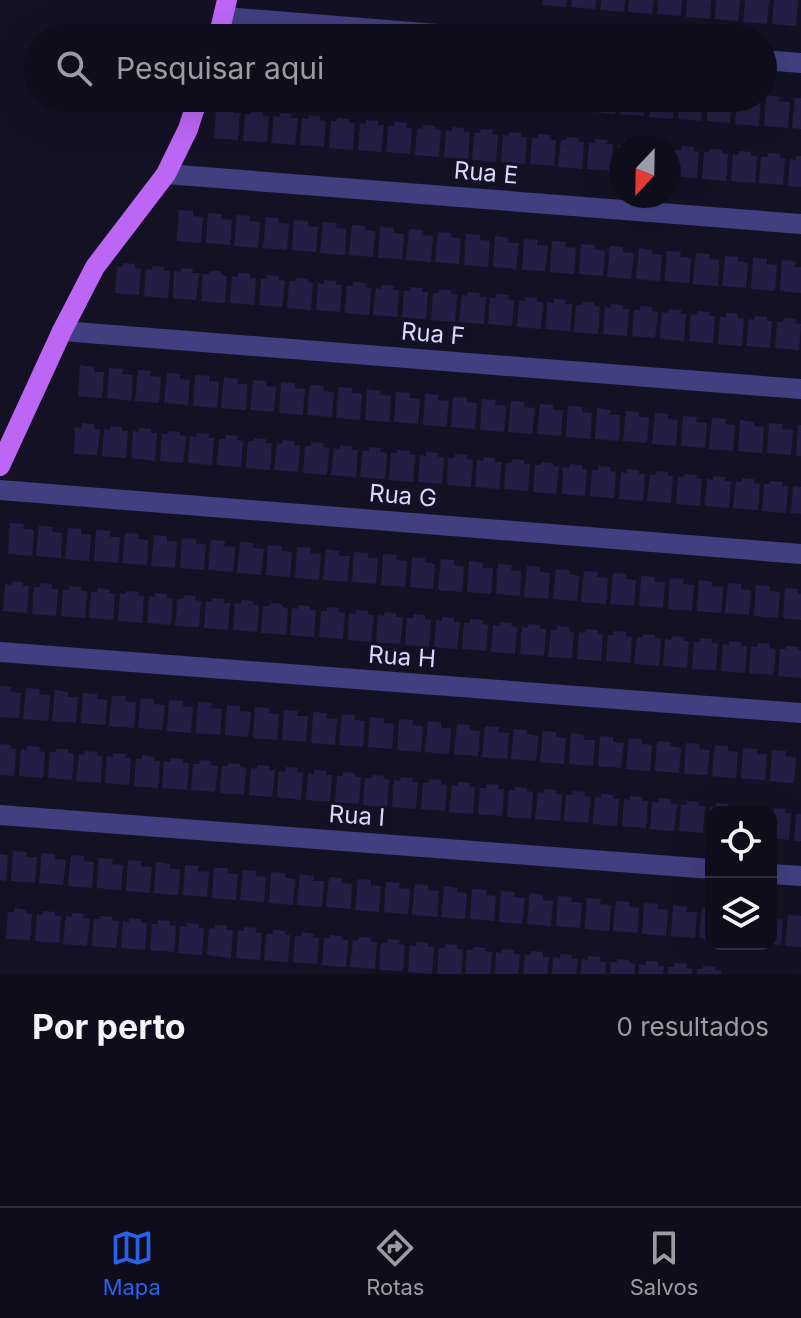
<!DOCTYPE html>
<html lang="pt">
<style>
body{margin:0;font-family:Inter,sans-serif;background:#181625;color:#f1f3f6}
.controls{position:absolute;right:24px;bottom:24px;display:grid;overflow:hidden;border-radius:16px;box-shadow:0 8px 32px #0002}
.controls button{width:72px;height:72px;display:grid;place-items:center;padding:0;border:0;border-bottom:2px solid #2f2d3b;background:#0f0d1c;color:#f1f3f6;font:40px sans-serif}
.compass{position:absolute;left:609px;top:136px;width:72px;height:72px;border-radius:50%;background:#0f0d1c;box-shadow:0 8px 32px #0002;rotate:202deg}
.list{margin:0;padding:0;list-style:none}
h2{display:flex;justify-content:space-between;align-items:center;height:104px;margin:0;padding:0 32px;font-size:34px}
h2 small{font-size:26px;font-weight:400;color:#9b9ca3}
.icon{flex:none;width:44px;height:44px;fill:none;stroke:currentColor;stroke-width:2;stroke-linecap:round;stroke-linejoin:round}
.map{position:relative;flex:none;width:801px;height:974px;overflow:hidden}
.search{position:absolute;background:#0f0d1c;box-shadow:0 8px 32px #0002;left:24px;right:24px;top:24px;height:88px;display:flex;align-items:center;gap:20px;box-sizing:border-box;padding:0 28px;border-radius:44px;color:#9b9ca3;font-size:30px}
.sheet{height:232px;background:#0f0d1c}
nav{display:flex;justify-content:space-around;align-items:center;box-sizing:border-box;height:112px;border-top:2px solid #2f2d3b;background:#0f0d1c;font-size:22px;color:#9b9ca3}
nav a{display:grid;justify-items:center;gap:4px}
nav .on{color:#2563eb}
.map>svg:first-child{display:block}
.building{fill:#251e44}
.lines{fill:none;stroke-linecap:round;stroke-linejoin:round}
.minor{stroke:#403f80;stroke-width:20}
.major{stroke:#bc66f5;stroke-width:20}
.labels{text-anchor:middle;stroke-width:6;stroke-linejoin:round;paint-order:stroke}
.street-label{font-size:24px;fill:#dad7fc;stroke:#141125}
</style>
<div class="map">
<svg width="801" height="974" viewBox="0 0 801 974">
<rect width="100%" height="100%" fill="#141125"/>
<g class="building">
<path d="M 543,0 L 567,0 L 566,7 L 542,5 Z"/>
<path d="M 572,0 L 596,0 L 595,9 L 571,7 Z"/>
<path d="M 601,0 L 625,0 L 624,12 L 600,10 Z"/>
<path d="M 629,0 L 654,0 L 652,14 L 628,12 Z"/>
<path d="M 658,0 L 682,0 L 681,16 L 657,14 Z"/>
<path d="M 687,0 L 711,0 L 710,19 L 686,17 Z"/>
<path d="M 716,0 L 740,0 L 738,21 L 715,19 Z"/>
<path d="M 745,0 L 769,0 L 767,24 L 743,22 Z"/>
<path d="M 774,0 L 798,0 L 796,26 L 772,24 Z"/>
<path d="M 766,95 L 780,97 L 779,101 L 790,102 L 788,128 L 764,126 Z"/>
<path d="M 477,98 L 501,98 L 501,104 L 477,102 Z"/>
<path d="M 506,98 L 530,98 L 530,107 L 505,105 Z"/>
<path d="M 535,98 L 559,98 L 558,109 L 534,107 Z"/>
<path d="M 564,98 L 588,98 L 587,111 L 563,109 Z"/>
<path d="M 593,98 L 617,98 L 615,114 L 592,112 Z"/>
<path d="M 621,98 L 646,98 L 644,116 L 620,114 Z"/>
<path d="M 650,98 L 675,98 L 673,119 L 649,117 Z"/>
<path d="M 679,98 L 703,98 L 701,121 L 678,119 Z"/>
<path d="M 708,98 L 732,98 L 730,123 L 707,121 Z"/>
<path d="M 737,98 L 761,100 L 759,126 L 735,124 Z"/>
<path d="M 795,98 L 801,98 L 801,129 L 792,128 Z"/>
<path d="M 222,108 L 234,109 L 234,113 L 240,113 L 238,140 L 214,138 L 216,111 L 222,112 Z"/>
<path d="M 251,110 L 263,111 L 263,115 L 269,116 L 267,142 L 243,141 L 245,114 L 251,114 Z"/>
<path d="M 280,113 L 292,114 L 291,118 L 298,118 L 295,145 L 272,143 L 273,116 L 280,117 Z"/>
<path d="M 309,115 L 320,116 L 320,120 L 326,121 L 324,147 L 300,145 L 302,118 L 308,119 Z"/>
<path d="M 337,118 L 349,119 L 349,122 L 355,123 L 353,150 L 329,148 L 331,121 L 337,121 Z"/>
<path d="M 366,120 L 378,121 L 378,125 L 384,125 L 381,152 L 358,150 L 360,123 L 366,124 Z"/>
<path d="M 395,122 L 407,123 L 406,127 L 412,128 L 410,154 L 386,152 L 388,126 L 394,126 Z"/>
<path d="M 423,125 L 435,126 L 435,129 L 441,130 L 439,157 L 415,155 L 417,128 L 423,129 Z"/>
<path d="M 452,127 L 464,128 L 464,132 L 470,132 L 468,159 L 444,157 L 446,130 L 452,131 Z"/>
<path d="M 481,129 L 493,130 L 492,134 L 498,135 L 496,162 L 472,160 L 474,133 L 480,133 Z"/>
<path d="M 509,132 L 521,133 L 521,137 L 527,137 L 525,164 L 501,162 L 503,135 L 509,136 Z"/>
<path d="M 538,134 L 550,135 L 550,139 L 556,140 L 554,166 L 530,164 L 532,138 L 538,138 Z"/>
<path d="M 567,137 L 579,138 L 578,141 L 584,142 L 582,169 L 558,167 L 561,140 L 566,140 Z"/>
<path d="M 595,139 L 608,140 L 607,144 L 613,144 L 611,171 L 587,169 L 589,142 L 595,143 Z"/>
<path d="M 624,141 L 636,142 L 636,148 L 621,148 L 621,172 L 616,172 L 618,145 L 624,145 Z"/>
<path d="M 682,146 L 694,147 L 693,151 L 699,152 L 697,178 L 673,176 L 675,150 L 681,150 Z"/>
<path d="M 710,149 L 722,150 L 722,153 L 728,154 L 726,181 L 702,179 L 704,152 L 710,152 Z"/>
<path d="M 739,151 L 751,152 L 751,156 L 757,156 L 755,183 L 731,181 L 733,154 L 739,155 Z"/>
<path d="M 768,153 L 780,154 L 780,158 L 785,159 L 783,185 L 759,183 L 761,157 L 768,157 Z"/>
<path d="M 796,156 L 801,156 L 801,187 L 788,186 L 790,159 L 796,160 Z"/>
<path d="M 179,210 L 193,211 L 193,216 L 203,217 L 201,243 L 177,241 Z"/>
<path d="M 208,213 L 222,214 L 221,219 L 232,220 L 230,245 L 206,243 Z"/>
<path d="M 237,215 L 250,216 L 250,221 L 260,222 L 258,248 L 234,246 Z"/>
<path d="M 266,217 L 279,218 L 279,223 L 289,224 L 287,250 L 263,248 Z"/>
<path d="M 294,220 L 308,221 L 308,226 L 318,227 L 316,252 L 292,250 Z"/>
<path d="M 323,222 L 337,223 L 336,228 L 346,229 L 345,255 L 320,253 Z"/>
<path d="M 352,225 L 365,226 L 365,230 L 375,231 L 373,257 L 349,255 Z"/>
<path d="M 380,227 L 394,228 L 394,233 L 404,234 L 402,259 L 378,258 Z"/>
<path d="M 409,229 L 423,230 L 422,235 L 433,236 L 431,262 L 406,260 Z"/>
<path d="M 438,232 L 451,233 L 451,237 L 461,239 L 459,264 L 435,262 Z"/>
<path d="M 466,234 L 480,235 L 480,240 L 490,241 L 488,267 L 464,265 Z"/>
<path d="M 495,236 L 509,238 L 508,243 L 519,243 L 516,269 L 493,267 Z"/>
<path d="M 524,239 L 537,240 L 537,245 L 548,246 L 545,271 L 522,270 Z"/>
<path d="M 552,241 L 566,242 L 565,247 L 576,248 L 574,274 L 550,272 Z"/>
<path d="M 581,244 L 595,245 L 594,249 L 605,251 L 603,276 L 579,274 Z"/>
<path d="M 610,246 L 623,247 L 623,252 L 634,253 L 631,279 L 607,277 Z"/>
<path d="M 639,248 L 652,250 L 652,254 L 662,255 L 660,281 L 636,279 Z"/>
<path d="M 667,251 L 681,252 L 680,257 L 691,258 L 689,283 L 665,281 Z"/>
<path d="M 696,253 L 710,254 L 709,259 L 719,260 L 718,286 L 693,284 Z"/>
<path d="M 725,256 L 738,257 L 738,261 L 748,263 L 746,288 L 722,286 Z"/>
<path d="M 753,258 L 767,259 L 767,264 L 777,265 L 775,291 L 751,289 Z"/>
<path d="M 782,260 L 796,261 L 795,267 L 801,267 L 801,293 L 780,291 Z"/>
<path d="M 123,263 L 135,264 L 135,268 L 141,269 L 139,295 L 115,293 L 117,267 L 123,267 Z"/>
<path d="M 152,266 L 164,267 L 164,271 L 170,271 L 168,298 L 144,296 L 146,269 L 152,270 Z"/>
<path d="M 181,268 L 193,269 L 192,273 L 199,273 L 196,300 L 173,298 L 174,271 L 181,272 Z"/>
<path d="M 210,271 L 221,271 L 221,275 L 227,276 L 225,303 L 201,301 L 203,274 L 209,274 Z"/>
<path d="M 238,273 L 250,274 L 250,278 L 256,278 L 254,305 L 230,303 L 232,276 L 238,277 Z"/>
<path d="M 267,275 L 279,276 L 279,280 L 285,281 L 282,307 L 259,305 L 261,279 L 267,279 Z"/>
<path d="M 296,278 L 308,279 L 308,282 L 313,283 L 311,310 L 287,308 L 289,281 L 295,281 Z"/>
<path d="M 324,280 L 336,281 L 336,285 L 342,285 L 340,312 L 316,310 L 318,283 L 324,284 Z"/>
<path d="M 353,282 L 365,283 L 365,287 L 371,288 L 369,315 L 345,313 L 347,286 L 353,286 Z"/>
<path d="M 382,285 L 394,286 L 393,290 L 399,290 L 397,317 L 373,315 L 376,288 L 381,289 Z"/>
<path d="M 410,287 L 423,288 L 422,292 L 428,292 L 426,319 L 402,317 L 404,291 L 410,291 Z"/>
<path d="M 439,290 L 451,290 L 451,294 L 457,295 L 455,322 L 431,320 L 433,293 L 439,293 Z"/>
<path d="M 468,292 L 480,293 L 479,297 L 486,297 L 484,324 L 459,322 L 462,295 L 467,296 Z"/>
<path d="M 496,294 L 509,295 L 508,299 L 514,300 L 512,326 L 488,324 L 490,298 L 496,298 Z"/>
<path d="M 525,297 L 537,298 L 537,302 L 543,302 L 541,329 L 517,327 L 519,300 L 525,301 Z"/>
<path d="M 554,299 L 566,300 L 565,304 L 572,304 L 570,331 L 546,329 L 547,302 L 554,303 Z"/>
<path d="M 583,302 L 594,302 L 594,306 L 600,307 L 598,334 L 574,332 L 576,305 L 582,305 Z"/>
<path d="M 611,304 L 623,305 L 623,309 L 629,309 L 627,336 L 603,334 L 605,307 L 611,308 Z"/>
<path d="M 640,306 L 652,307 L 652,311 L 658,312 L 655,338 L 632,336 L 634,310 L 640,310 Z"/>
<path d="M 669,309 L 681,310 L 681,314 L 686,314 L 684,341 L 660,339 L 662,312 L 668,313 Z"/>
<path d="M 698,311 L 709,312 L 709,316 L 715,316 L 713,343 L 689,341 L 691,314 L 697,315 Z"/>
<path d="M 726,313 L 738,314 L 738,318 L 744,319 L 742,346 L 718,344 L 720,317 L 726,317 Z"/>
<path d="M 755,316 L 767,317 L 767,321 L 772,321 L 770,348 L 746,346 L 749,319 L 754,320 Z"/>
<path d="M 784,318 L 796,319 L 795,323 L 801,324 L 799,350 L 775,348 L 777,322 L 783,322 Z"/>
<path d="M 80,365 L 94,367 L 94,372 L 104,372 L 102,398 L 78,396 Z"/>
<path d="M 109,368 L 123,369 L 122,374 L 133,375 L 131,401 L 107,398 Z"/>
<path d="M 138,370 L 151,371 L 151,376 L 161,377 L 159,403 L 135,401 Z"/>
<path d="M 167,373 L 180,374 L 180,379 L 190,380 L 188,405 L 164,403 Z"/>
<path d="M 195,375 L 209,376 L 209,381 L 219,382 L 217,408 L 193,406 Z"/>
<path d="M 224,377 L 238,379 L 237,384 L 247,384 L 246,410 L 221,408 Z"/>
<path d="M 253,380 L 266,381 L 266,386 L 276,387 L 274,412 L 250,410 Z"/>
<path d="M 281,382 L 295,383 L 295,388 L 305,389 L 303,415 L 279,413 Z"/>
<path d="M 310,385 L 324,386 L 323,391 L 334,392 L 332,417 L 307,415 Z"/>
<path d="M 339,387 L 352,388 L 352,393 L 362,394 L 360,420 L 336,418 Z"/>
<path d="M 367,389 L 381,391 L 380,395 L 391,396 L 389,422 L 365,420 Z"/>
<path d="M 396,392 L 410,393 L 409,398 L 420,399 L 418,424 L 394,422 Z"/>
<path d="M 425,394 L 438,395 L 438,400 L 449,401 L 446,427 L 423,425 Z"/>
<path d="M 453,397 L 467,398 L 467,402 L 477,403 L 475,429 L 451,427 Z"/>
<path d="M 482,399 L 496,400 L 495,405 L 506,406 L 504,432 L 480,430 Z"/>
<path d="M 511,401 L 524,402 L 524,407 L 535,408 L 532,434 L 508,432 Z"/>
<path d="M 540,404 L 553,405 L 553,410 L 563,410 L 561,436 L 537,434 Z"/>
<path d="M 568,406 L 582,407 L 582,412 L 592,413 L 590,439 L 566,437 Z"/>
<path d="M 597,408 L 611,410 L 610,415 L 620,415 L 619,441 L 595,439 Z"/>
<path d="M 626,411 L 639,412 L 639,417 L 649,418 L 647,443 L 623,441 Z"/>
<path d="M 655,413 L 668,414 L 668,419 L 678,420 L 676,446 L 652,444 Z"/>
<path d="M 683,416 L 697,417 L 696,422 L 707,423 L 705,448 L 681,446 Z"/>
<path d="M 712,418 L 726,419 L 725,424 L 735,425 L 733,451 L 709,449 Z"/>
<path d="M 740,420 L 754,422 L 754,426 L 764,427 L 762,453 L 738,451 Z"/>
<path d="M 82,423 L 94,424 L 94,429 L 100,429 L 97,455 L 74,454 L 75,427 L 82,428 Z"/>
<path d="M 769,423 L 783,424 L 782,429 L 793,430 L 791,455 L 767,453 Z"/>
<path d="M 798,425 L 801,425 L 801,456 L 796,456 Z"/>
<path d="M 111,426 L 122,427 L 122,431 L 128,431 L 126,458 L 102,456 L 104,429 L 110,430 Z"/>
<path d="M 139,428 L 151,429 L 151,433 L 157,433 L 155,461 L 131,458 L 133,431 L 139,432 Z"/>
<path d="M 168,431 L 180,432 L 180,435 L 186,436 L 183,463 L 160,461 L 162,434 L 168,434 Z"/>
<path d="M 197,433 L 209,434 L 208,438 L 214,438 L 212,465 L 188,463 L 190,436 L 196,437 Z"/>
<path d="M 226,435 L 238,436 L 237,440 L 243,441 L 241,467 L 217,465 L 219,439 L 225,439 Z"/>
<path d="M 254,438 L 266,439 L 266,443 L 272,443 L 270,470 L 246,468 L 248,441 L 254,441 Z"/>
<path d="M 283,440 L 295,441 L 294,445 L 300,445 L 298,472 L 274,470 L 277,443 L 282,444 Z"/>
<path d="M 311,442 L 324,443 L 323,447 L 329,448 L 327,475 L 303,473 L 305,446 L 311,446 Z"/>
<path d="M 340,445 L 352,446 L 352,450 L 358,450 L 356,477 L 331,475 L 334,448 L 340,449 Z"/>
<path d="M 369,447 L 381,448 L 380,452 L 387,453 L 385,479 L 360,477 L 363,451 L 369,451 Z"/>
<path d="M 397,450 L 410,451 L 409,454 L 415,455 L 413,482 L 389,480 L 391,453 L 397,453 Z"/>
<path d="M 426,452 L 438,453 L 438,457 L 444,457 L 442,484 L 418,482 L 420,455 L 426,456 Z"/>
<path d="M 455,454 L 467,455 L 467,459 L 473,460 L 471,487 L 447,485 L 448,458 L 455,458 Z"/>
<path d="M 484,457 L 495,458 L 495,462 L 502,462 L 499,489 L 475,487 L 477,460 L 483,461 Z"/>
<path d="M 512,459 L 524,460 L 524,464 L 530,464 L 528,491 L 504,489 L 506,463 L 512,463 Z"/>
<path d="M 541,462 L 553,463 L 553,466 L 559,467 L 556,494 L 533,492 L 535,465 L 541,465 Z"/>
<path d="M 570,464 L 582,465 L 582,469 L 587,469 L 585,496 L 562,494 L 563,467 L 569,468 Z"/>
<path d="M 599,466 L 611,467 L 610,471 L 616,472 L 614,498 L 590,496 L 592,470 L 598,470 Z"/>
<path d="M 627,469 L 639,470 L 639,474 L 645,474 L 643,501 L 619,499 L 621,472 L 627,473 Z"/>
<path d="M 656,471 L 668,472 L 668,476 L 673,476 L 671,503 L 647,501 L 650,475 L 655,475 Z"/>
<path d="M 685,474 L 697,475 L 696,478 L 702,479 L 700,506 L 676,504 L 678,477 L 684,477 Z"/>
<path d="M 713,476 L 725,477 L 725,481 L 731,481 L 729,508 L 705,506 L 707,479 L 713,480 Z"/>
<path d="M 742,478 L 754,479 L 754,483 L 760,484 L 758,510 L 733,508 L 736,482 L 742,482 Z"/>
<path d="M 770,481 L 783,482 L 782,486 L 788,486 L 786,513 L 762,511 L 764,484 L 770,484 Z"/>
<path d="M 793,486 L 801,487 L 801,514 L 791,513 Z"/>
<path d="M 10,523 L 24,524 L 23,529 L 34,530 L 32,556 L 8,554 Z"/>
<path d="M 39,526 L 53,527 L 52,532 L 62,533 L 61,558 L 36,556 Z"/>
<path d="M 68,528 L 81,529 L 81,534 L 91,535 L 89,561 L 65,559 Z"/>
<path d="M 96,530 L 110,531 L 110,537 L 120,537 L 118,563 L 94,561 Z"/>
<path d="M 125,533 L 139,534 L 138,539 L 148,540 L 147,565 L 122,563 Z"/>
<path d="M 154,535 L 167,536 L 167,541 L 177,542 L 175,568 L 151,566 Z"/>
<path d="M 182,538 L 196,539 L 196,544 L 206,544 L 204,570 L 180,568 Z"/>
<path d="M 211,540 L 225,541 L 224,546 L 235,547 L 233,572 L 208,570 Z"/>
<path d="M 240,542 L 253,543 L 253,548 L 264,549 L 261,575 L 237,573 Z"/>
<path d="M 268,545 L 282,546 L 282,551 L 292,552 L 290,577 L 266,575 Z"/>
<path d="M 297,547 L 311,548 L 310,553 L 321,554 L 319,580 L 295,578 Z"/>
<path d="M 326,549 L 339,551 L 339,556 L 350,556 L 347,582 L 323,580 Z"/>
<path d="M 354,552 L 368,553 L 368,558 L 378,558 L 376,584 L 352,582 Z"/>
<path d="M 383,554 L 397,555 L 396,560 L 407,561 L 405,587 L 381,585 Z"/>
<path d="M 412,557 L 425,558 L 425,562 L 435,564 L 433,589 L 410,587 Z"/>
<path d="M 441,559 L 454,560 L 454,565 L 464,566 L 462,592 L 438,590 Z"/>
<path d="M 469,561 L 483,563 L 483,568 L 493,568 L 491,594 L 467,592 Z"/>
<path d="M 498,564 L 512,565 L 511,570 L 521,571 L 520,596 L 496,594 Z"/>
<path d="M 527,566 L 540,567 L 540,572 L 550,573 L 548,599 L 524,597 Z"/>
<path d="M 556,569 L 569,570 L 569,574 L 579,576 L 577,601 L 553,599 Z"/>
<path d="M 584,571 L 598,572 L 597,577 L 608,578 L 606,604 L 581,602 Z"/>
<path d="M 613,573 L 626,574 L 626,579 L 636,580 L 634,606 L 610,604 Z"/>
<path d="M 641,576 L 655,577 L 655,582 L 665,582 L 663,608 L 639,606 Z"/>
<path d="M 670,578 L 684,579 L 683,584 L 694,585 L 692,611 L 668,609 Z"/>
<path d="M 699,580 L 712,582 L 712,586 L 723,587 L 721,613 L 697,611 Z"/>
<path d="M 12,581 L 23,582 L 23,586 L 29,586 L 27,613 L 3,611 L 5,584 L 11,585 Z"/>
<path d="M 40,583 L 52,584 L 52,589 L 58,589 L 56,616 L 32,614 L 34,587 L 40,587 Z"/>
<path d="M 728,583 L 741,584 L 741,589 L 751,590 L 749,615 L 725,613 Z"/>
<path d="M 756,585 L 770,586 L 769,591 L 780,592 L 778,618 L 754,616 Z"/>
<path d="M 69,586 L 81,587 L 81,591 L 87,591 L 85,618 L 61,616 L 63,589 L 69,590 Z"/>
<path d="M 98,588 L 110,590 L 109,593 L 115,594 L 113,620 L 89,618 L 91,592 L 97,592 Z"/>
<path d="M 785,588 L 798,589 L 798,594 L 801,594 L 801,620 L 783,618 Z"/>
<path d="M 126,591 L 139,592 L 138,595 L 144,596 L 142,623 L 118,621 L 120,594 L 126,594 Z"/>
<path d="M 155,593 L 167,594 L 167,598 L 173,599 L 171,625 L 147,623 L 149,596 L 155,597 Z"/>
<path d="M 184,595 L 196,596 L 195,600 L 201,601 L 199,627 L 175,626 L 178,599 L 183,599 Z"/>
<path d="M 212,598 L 225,599 L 224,603 L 230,603 L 228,630 L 204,628 L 206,601 L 212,602 Z"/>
<path d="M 241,600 L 253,601 L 253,605 L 259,605 L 257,632 L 233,630 L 235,603 L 241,604 Z"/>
<path d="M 270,603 L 282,604 L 282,607 L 288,608 L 286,635 L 261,633 L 263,606 L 270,606 Z"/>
<path d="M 298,605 L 310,606 L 310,610 L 316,610 L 314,637 L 290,635 L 292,608 L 298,609 Z"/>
<path d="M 327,607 L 339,608 L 339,612 L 345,613 L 343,639 L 319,637 L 321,611 L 327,611 Z"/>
<path d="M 356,610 L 368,611 L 368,615 L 374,615 L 371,642 L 348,640 L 349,613 L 356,614 Z"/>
<path d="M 385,612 L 396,613 L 396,617 L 403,617 L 400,644 L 376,642 L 378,615 L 384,616 Z"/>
<path d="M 413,614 L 425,615 L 425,619 L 431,620 L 429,647 L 405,645 L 407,618 L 413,618 Z"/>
<path d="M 442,617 L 454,618 L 454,622 L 460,622 L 457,649 L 434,647 L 436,620 L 442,621 Z"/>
<path d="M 471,619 L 483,620 L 483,624 L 488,625 L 486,651 L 462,649 L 464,623 L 470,623 Z"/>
<path d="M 500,622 L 512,623 L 511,626 L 517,627 L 515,654 L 491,652 L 493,625 L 499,626 Z"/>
<path d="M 528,624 L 540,625 L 540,629 L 546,629 L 544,656 L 520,654 L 522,627 L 528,628 Z"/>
<path d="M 557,626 L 569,627 L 569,631 L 574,632 L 572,658 L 548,657 L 551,630 L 557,630 Z"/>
<path d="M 586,629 L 598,630 L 597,634 L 603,634 L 601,661 L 577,659 L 579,632 L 585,633 Z"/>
<path d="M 614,631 L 626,632 L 626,636 L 632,637 L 630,663 L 606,661 L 608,635 L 614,635 Z"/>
<path d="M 643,634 L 655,635 L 655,638 L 661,639 L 659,666 L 634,664 L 637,637 L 643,637 Z"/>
<path d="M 672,636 L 684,637 L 683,641 L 689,641 L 687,668 L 663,666 L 665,639 L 671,640 Z"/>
<path d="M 700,638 L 712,639 L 712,643 L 718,644 L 716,670 L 692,669 L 694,642 L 700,642 Z"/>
<path d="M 729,641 L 741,642 L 741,646 L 747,646 L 745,673 L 721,671 L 723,644 L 729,645 Z"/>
<path d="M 758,643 L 770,644 L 769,648 L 776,649 L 773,675 L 749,673 L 751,646 L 757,647 Z"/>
<path d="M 786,646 L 798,647 L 798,650 L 801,651 L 801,678 L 778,676 L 780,649 L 786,649 Z"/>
<path d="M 0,686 L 11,687 L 11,692 L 21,693 L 19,718 L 0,717 Z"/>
<path d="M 26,688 L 40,689 L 39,694 L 50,695 L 48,721 L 23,719 Z"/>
<path d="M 55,690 L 68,692 L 68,697 L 78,697 L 76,723 L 52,721 Z"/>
<path d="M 83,693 L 97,694 L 97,699 L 107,700 L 105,725 L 81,723 Z"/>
<path d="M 112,696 L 126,696 L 125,701 L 136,702 L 134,728 L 109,726 Z"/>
<path d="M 141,698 L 154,699 L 154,704 L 165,705 L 162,730 L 138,728 Z"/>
<path d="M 169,700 L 183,701 L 183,706 L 193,707 L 191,733 L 167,731 Z"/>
<path d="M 198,702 L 212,703 L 211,708 L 222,709 L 220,735 L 196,733 Z"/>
<path d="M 227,705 L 240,706 L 240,711 L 251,712 L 248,737 L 225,735 Z"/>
<path d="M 255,707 L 269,708 L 269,713 L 279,714 L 277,740 L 253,738 Z"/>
<path d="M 284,710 L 298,711 L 297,716 L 308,716 L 306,742 L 282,740 Z"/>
<path d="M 313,712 L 327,713 L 326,718 L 337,719 L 335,745 L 311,743 Z"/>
<path d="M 342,714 L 355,715 L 355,720 L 365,721 L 363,747 L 339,745 Z"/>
<path d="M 370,717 L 384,718 L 384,723 L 394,724 L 392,749 L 368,747 Z"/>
<path d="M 399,719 L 413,720 L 412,725 L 423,726 L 421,752 L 397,750 Z"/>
<path d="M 428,721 L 441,723 L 441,728 L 451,728 L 449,754 L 425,752 Z"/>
<path d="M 457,724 L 470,725 L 470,730 L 480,731 L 478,756 L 454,754 Z"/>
<path d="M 485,726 L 499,727 L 498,732 L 509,733 L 507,759 L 482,757 Z"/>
<path d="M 514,729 L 527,730 L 527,734 L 538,736 L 536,761 L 511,759 Z"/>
<path d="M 543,731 L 556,732 L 556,737 L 566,738 L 564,764 L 540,762 Z"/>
<path d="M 571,733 L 585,735 L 584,740 L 595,740 L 593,766 L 569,764 Z"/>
<path d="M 600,736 L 613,737 L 613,742 L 624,743 L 621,768 L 598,766 Z"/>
<path d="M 629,738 L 642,739 L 642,744 L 652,745 L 650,771 L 626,769 Z"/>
<path d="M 657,741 L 671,742 L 670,746 L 681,748 L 679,773 L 655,771 Z"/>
<path d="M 686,743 L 700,744 L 699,749 L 710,750 L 707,775 L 684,774 Z"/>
<path d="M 0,744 L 11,745 L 11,748 L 16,749 L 14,776 L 0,775 Z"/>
<path d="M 715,745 L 728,746 L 728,751 L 738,752 L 736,778 L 712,776 Z"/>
<path d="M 27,746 L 40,747 L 39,751 L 45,752 L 43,778 L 19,776 L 21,749 L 27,750 Z"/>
<path d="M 743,748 L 757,749 L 757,754 L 767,754 L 765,780 L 741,778 Z"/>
<path d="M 56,749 L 68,749 L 68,753 L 74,754 L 72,780 L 48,778 L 50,752 L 56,752 Z"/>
<path d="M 772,750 L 786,751 L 785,756 L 796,757 L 794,783 L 770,781 Z"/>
<path d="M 85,751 L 97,752 L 97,756 L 102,756 L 101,783 L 76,781 L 79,754 L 84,755 Z"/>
<path d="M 113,753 L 126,754 L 125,758 L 131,758 L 129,785 L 105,783 L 107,756 L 113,757 Z"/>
<path d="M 142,755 L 154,757 L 154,761 L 160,761 L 158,788 L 134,786 L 136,759 L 142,759 Z"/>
<path d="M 171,758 L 183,759 L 183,763 L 189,763 L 187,790 L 162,788 L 164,761 L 171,762 Z"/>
<path d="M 200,760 L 211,761 L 211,765 L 218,766 L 215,792 L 191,790 L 193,764 L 199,764 Z"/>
<path d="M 228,763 L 240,764 L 240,767 L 246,768 L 244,795 L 220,793 L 222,766 L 228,766 Z"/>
<path d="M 257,765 L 269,766 L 269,770 L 275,770 L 272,797 L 249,795 L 251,768 L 257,769 Z"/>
<path d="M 286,767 L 298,768 L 297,772 L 303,773 L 301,800 L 277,797 L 279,771 L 285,772 Z"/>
<path d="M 314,770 L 326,771 L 326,775 L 332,775 L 330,802 L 306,800 L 308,773 L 314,774 Z"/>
<path d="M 343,772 L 355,773 L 355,777 L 361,777 L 359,804 L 335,802 L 337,776 L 343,776 Z"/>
<path d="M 372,775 L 384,776 L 384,779 L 389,780 L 387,807 L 363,805 L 365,778 L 372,778 Z"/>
<path d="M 401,777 L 413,778 L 412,782 L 418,782 L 416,809 L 392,807 L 394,780 L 400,781 Z"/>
<path d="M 429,779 L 441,780 L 441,784 L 447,785 L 445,811 L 421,809 L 423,783 L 429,783 Z"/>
<path d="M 458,782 L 470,783 L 470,787 L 475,787 L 473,814 L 449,812 L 452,785 L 458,786 Z"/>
<path d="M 487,784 L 499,785 L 498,789 L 504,789 L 502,816 L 478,814 L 480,788 L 486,788 Z"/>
<path d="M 515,787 L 527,788 L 527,791 L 533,792 L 531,819 L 507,817 L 509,790 L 515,790 Z"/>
<path d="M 544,789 L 556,790 L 556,794 L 562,794 L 560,821 L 535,819 L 538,792 L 544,793 Z"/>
<path d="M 573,791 L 585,792 L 584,796 L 591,797 L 588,823 L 564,821 L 566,795 L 572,795 Z"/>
<path d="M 601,794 L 613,795 L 613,799 L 619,799 L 617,826 L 593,824 L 595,797 L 601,798 Z"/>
<path d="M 630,796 L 642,797 L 642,801 L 648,801 L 646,828 L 622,826 L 624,799 L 630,800 Z"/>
<path d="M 659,798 L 671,799 L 670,803 L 677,804 L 674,831 L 650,829 L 652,802 L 659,802 Z"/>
<path d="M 687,801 L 699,802 L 699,806 L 705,806 L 703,833 L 679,831 L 681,804 L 687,805 Z"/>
<path d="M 716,803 L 728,804 L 728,808 L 734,809 L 734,812 L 710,812 L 710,807 L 716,807 Z"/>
<path d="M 774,808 L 786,809 L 785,813 L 791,813 L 789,840 L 771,838 L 771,812 L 773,812 Z"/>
<path d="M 796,814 L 801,814 L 801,841 L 794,841 Z"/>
<path d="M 13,851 L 27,852 L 26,857 L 37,857 L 35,883 L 11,881 Z"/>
<path d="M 42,853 L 55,854 L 55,859 L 66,860 L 63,885 L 39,883 Z"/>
<path d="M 0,854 L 8,855 L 6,881 L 0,880 Z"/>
<path d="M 71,855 L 84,856 L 84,861 L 94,862 L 92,888 L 68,886 Z"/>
<path d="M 99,858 L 113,859 L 112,864 L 123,865 L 121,890 L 97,888 Z"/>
<path d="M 128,860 L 141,861 L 141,866 L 152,867 L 149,893 L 126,891 Z"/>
<path d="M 156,862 L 170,864 L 170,869 L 180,869 L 178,895 L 154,893 Z"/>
<path d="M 185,865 L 199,866 L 198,871 L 209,872 L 207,897 L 183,895 Z"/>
<path d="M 214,868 L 228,868 L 227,873 L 238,874 L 236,900 L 212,898 Z"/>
<path d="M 243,870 L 256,871 L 256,876 L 266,877 L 264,902 L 240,900 Z"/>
<path d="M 271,872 L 285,873 L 285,878 L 295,879 L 293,905 L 269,903 Z"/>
<path d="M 300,874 L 314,876 L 313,881 L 324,881 L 322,907 L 297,905 Z"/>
<path d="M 329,877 L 342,878 L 342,883 L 352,884 L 351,909 L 326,907 Z"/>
<path d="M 358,879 L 371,880 L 371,885 L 381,886 L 379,912 L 355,910 Z"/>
<path d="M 386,882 L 400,883 L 399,888 L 410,889 L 408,914 L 384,912 Z"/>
<path d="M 415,884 L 428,885 L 428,890 L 439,891 L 437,917 L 412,915 Z"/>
<path d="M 444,886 L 457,888 L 457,892 L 467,893 L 465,919 L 441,917 Z"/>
<path d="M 472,889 L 486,890 L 486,895 L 496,896 L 494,921 L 470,919 Z"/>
<path d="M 501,891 L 515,892 L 514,897 L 525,898 L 522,924 L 499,922 Z"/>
<path d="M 530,893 L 543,895 L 543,900 L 553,901 L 551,926 L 527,924 Z"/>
<path d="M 558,896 L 572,897 L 571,902 L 582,903 L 580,928 L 556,926 Z"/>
<path d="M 587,898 L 601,899 L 600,904 L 611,905 L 609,931 L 585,929 Z"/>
<path d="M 616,901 L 629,902 L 629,907 L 639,908 L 637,933 L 613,931 Z"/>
<path d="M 644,903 L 658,904 L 658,909 L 668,910 L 666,936 L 642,934 Z"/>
<path d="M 673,905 L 687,907 L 686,912 L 697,912 L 695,938 L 671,936 Z"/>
<path d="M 15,908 L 26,910 L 26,913 L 32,914 L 30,940 L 6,939 L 8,912 L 14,912 Z"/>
<path d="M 702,908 L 711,909 L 711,939 L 699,938 Z"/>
<path d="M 43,911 L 55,912 L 55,916 L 61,916 L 59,943 L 35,941 L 37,914 L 43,915 Z"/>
<path d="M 72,913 L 84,914 L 83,918 L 90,919 L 87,946 L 63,944 L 66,916 L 72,917 Z"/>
<path d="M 788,915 L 801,916 L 801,947 L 785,946 Z"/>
<path d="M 101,916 L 113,917 L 112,920 L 119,921 L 116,948 L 92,946 L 94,919 L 100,919 Z"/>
<path d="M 129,918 L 141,919 L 141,923 L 147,923 L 145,950 L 121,948 L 123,921 L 129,922 Z"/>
<path d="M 771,918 L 783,920 L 781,945 L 771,944 Z"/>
<path d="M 158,920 L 170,921 L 170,925 L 176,926 L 174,952 L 150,950 L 152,924 L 158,924 Z"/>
<path d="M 187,923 L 199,924 L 199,928 L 204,928 L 202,955 L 178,953 L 180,926 L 187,927 Z"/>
<path d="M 215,925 L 227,926 L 227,930 L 233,930 L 231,958 L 207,955 L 209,928 L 215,929 Z"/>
<path d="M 244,927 L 256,928 L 256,933 L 262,933 L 260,960 L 236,958 L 238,931 L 244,931 Z"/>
<path d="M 273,930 L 285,931 L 285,935 L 290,935 L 288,962 L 264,960 L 267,934 L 273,934 Z"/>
<path d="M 302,932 L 314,934 L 313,937 L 319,938 L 317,964 L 293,962 L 295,936 L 301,936 Z"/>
<path d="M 330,935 L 342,936 L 342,939 L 348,940 L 346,967 L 322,965 L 324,938 L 330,938 Z"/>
<path d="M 359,937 L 371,938 L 371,942 L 377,942 L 375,969 L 350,967 L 353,940 L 358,941 Z"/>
<path d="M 388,939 L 400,940 L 399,944 L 405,945 L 403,971 L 379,970 L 381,943 L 387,943 Z"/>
<path d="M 416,942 L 428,943 L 428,947 L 434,947 L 432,974 L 408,972 L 410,945 L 416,946 Z"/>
<path d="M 445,944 L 457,945 L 457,949 L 463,950 L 461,974 L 437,974 L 439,948 L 445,948 Z"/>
<path d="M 474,947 L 486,948 L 485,951 L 492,952 L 490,974 L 465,974 L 467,950 L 473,950 Z"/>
<path d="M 502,949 L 514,950 L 514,954 L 520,954 L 518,974 L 495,974 L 496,952 L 502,953 Z"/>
<path d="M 531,951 L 543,952 L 543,957 L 549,957 L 547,974 L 523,974 L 525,955 L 531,955 Z"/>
<path d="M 560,954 L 572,955 L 571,959 L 578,959 L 576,974 L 552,974 L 553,957 L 560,958 Z"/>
<path d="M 588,956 L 600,957 L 600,961 L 606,962 L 605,974 L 581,974 L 582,959 L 588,960 Z"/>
<path d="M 617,959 L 629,960 L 629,963 L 635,964 L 634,974 L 610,974 L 611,962 L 617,962 Z"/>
<path d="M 646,961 L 658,962 L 658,966 L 664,966 L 663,974 L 639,974 L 639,964 L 646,965 Z"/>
<path d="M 675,963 L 687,964 L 686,968 L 692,969 L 692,974 L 668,974 L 668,967 L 674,967 Z"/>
<path d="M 703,966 L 715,967 L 715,970 L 721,971 L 721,974 L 697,974 L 697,969 L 703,969 Z"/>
</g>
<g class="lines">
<g class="minor">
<path d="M 224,17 L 487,38"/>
<path d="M 763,60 L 801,63"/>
<path d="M 166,174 L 801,224"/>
<path d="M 62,331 L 801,389"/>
<path d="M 0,490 L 801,554"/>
<path d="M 0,652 L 801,713"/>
<path d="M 0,815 L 711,869"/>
<path d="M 771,874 L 801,876"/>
</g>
<g class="major">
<path d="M 218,38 L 227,0"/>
<path d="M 0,466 L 62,331 L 95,267 L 166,174 L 188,129 L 198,98"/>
</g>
</g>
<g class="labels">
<g class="street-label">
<text transform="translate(486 173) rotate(5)" y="8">Rua E</text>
<text transform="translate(433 334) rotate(5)" y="8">Rua F</text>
<text transform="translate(403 496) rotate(5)" y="8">Rua G</text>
<text transform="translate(402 657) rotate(4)" y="8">Rua H</text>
<text transform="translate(357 816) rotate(4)" y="8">Rua I</text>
</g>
</g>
</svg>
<div class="controls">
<button><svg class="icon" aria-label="locate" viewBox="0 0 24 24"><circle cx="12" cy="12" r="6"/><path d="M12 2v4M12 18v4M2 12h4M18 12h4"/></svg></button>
<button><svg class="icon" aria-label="layers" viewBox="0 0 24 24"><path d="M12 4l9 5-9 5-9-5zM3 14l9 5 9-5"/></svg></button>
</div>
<svg class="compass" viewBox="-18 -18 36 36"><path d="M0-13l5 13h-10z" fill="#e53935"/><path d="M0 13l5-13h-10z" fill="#9b9ca3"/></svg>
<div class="search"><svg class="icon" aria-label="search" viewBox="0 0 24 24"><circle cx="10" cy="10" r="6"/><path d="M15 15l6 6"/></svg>Pesquisar aqui</div>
</div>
<section class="sheet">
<h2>Por perto<small>0 resultados</small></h2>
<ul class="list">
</ul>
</section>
<nav>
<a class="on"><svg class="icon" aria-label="map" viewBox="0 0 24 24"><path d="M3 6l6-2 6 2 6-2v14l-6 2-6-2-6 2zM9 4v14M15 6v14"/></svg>Mapa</a>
<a><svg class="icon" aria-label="directions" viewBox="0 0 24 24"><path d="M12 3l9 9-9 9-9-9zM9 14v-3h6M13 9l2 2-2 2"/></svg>Rotas</a>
<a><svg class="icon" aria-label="saved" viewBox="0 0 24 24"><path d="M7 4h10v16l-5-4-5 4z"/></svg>Salvos</a>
</nav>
